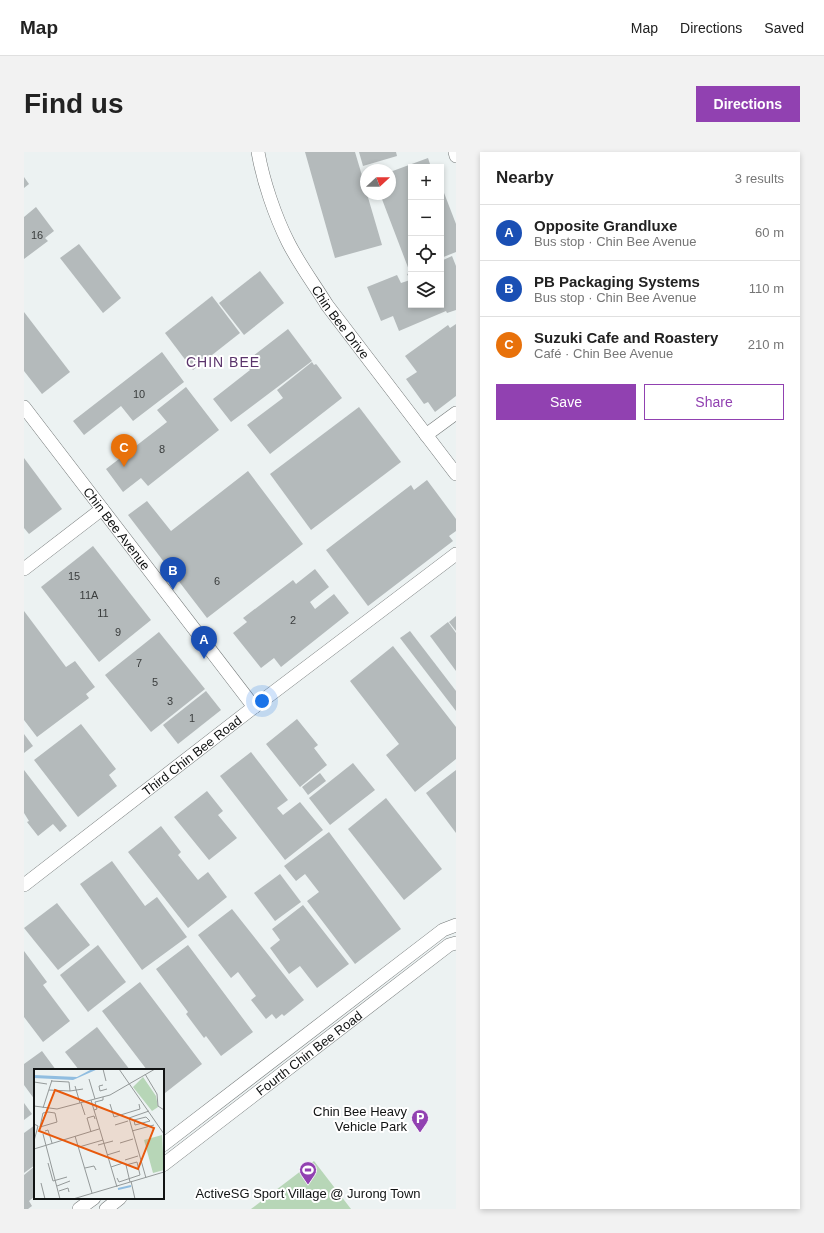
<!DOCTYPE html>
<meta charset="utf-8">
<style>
body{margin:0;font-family:Helvetica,sans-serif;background:#f2f2f2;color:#222}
.controls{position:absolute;right:12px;top:12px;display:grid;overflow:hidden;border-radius:0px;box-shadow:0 2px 6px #0003}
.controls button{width:36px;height:36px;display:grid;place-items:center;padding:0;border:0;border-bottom:1px solid #e0e0e0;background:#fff;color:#222;font:20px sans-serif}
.compass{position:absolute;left:336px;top:12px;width:36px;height:36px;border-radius:50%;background:#fff;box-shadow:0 2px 6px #0003;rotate:69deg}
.you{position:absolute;left:238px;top:549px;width:14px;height:14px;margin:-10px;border:3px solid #fff;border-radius:50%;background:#1a73e8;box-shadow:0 0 0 6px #1a73e833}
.badge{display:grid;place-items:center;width:26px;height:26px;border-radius:50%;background:#9141b1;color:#fff;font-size:13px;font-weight:700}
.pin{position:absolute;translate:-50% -33px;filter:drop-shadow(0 1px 2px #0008)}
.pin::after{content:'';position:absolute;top:21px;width:14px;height:12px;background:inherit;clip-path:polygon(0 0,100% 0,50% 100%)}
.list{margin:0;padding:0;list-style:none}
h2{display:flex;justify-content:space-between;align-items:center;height:52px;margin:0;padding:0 16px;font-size:17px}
h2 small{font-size:13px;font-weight:400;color:#767676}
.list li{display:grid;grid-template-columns:26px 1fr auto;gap:12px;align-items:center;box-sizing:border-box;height:56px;padding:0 16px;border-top:1px solid #e0e0e0}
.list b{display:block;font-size:15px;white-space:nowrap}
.list p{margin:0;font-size:13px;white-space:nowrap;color:#767676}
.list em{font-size:13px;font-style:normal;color:#767676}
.actions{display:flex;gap:8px;padding:12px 16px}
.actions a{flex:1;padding:9px 0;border:1px solid #9141b1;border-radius:0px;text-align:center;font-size:14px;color:#9141b1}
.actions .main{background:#9141b1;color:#fff}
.icon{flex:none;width:22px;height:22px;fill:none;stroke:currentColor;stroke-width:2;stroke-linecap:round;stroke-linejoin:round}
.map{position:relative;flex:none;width:432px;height:1057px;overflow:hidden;border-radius:0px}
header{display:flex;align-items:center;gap:24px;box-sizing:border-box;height:56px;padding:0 20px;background:#fff;border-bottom:1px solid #e0e0e0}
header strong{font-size:19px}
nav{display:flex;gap:22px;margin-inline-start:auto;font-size:14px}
.intro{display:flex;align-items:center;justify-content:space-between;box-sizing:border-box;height:96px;padding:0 24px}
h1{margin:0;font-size:28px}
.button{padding:10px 18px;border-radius:0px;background:#9141b1;color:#fff;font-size:14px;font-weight:700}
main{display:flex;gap:24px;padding:0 24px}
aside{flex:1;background:#fff;border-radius:0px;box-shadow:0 2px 6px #0003}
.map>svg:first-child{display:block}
.green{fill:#b7d6b7}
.building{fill:#b4babb}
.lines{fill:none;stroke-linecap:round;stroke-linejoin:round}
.minor-casing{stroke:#747979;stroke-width:14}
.minor{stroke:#fff;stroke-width:13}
.labels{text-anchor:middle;stroke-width:4;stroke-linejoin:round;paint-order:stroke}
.number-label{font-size:11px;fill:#3a3d3d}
.street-label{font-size:13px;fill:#111313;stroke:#fff}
.poi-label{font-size:13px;fill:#111313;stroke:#fff;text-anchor:end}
.neighbourhood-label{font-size:14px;letter-spacing:1px;fill:#5a346b;stroke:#fff}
.inset-river{fill:none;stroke:#90bde0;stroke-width:2}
.inset-road{fill:none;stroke:#949999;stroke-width:1}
.view{fill:#e8590c;fill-opacity:0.15;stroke:#e8590c;stroke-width:2}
.inset-edge{fill:none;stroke:#111313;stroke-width:2}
</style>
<header>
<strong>Map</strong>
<nav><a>Map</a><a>Directions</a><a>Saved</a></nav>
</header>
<div class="intro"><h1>Find us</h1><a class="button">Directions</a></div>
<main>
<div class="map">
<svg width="432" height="1057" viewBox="0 0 432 1057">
<rect width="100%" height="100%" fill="#ecf2f2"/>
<path class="green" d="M 290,1009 L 327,1057 L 227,1057 Z"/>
<g class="building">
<path d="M 281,0 L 331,0 L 342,37 L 342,42 L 343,42 L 358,93 L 311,106 Z"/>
<path d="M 335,0 L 372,0 L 373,4 L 339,14 Z"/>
<path d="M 404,6 L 407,15 L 387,15 L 387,117 L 385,118 L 356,42 L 366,42 L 366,20 Z"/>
<path d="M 0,25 L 5,32 L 0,36 Z"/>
<path d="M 417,33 L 432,72 L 432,100 L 417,106 Z"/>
<path d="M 12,55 L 30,79 L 21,86 L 24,89 L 0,107 L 0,65 Z"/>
<path d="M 55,92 L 97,146 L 79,161 L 36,106 Z"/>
<path d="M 428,104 L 432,114 L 432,158 L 423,161 L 422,159 L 375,179 L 369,164 L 357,169 L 343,135 L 373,123 L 377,131 L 386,128 L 383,122 L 387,121 L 387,153 L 417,153 L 417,109 Z"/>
<path d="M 236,119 L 260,151 L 220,183 L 195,151 Z"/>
<path d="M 188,144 L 216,181 L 169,218 L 141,181 Z"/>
<path d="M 0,160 L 46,220 L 18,242 L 0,219 Z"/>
<path d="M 432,172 L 432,244 L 411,260 L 404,250 L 400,252 L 382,227 L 393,220 L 381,204 L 424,173 L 426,176 Z"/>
<path d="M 264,177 L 288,209 L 207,270 L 189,247 L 226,218 L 220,211 Z"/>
<path d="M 138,200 L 160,230 L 109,269 L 97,254 L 60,283 L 49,269 Z"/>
<path d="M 288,210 L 290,213 L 292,212 L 293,213 L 318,246 L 246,302 L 223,273 L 259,246 L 253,238 Z"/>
<path d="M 162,235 L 195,278 L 124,334 L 117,326 L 99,340 L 82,317 L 143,270 L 133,258 Z"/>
<path d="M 335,255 L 377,310 L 287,378 L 246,322 Z"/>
<path d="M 0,306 L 38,357 L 5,382 L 0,376 Z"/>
<path d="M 224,319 L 279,392 L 183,466 L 104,363 L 123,349 L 147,379 Z"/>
<path d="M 403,328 L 432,367 L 432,379 L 425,384 L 429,389 L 344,454 L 302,398 L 387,333 L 390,338 Z"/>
<path d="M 69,394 L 127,468 L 75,510 L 17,435 Z"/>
<path d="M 291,417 L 305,435 L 286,450 L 291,457 L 310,442 L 325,461 L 257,515 L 250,506 L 237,516 L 209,481 L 223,470 L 219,466 L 269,428 L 272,432 Z"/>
<path d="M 0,459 L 42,515 L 51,509 L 71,535 L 62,542 L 65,546 L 13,585 L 0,568 Z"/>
<path d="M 432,464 L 432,479 L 425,470 Z"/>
<path d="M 424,470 L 432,481 L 432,519 L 406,484 Z"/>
<path d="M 386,479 L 432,539 L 432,559 L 376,486 Z"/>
<path d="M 135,480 L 181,537 L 127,580 L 81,523 Z"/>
<path d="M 369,494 L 432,575 L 432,607 L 391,640 L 362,603 L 375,592 L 326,529 Z"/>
<path d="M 182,539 L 197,558 L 154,592 L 139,573 Z"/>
<path d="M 273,567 L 294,593 L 290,596 L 303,613 L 276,635 L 242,592 Z"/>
<path d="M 57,572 L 92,617 L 85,623 L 93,634 L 54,665 L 10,608 Z"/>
<path d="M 0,582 L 9,594 L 0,601 Z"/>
<path d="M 227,600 L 264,648 L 253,656 L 259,663 L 276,650 L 299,678 L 261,708 L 196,624 Z"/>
<path d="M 329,611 L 351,638 L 306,673 L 285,646 Z"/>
<path d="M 0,618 L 43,674 L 36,680 L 29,672 L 14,684 L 3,670 L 5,669 L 0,661 Z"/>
<path d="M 432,618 L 432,681 L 402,641 Z"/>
<path d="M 296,621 L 302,629 L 284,643 L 278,635 Z"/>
<path d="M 183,639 L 199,659 L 194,663 L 213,686 L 185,708 L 150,665 Z"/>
<path d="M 362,646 L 418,717 L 380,748 L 324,677 Z"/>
<path d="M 137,674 L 157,700 L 154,703 L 174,728 L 184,720 L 203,745 L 164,776 L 104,700 Z"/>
<path d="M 305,680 L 377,777 L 331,812 L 283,749 L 295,740 L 281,722 L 272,729 L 260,714 Z"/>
<path d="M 88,709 L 121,754 L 133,745 L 163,785 L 118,818 L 56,732 Z"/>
<path d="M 256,722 L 277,750 L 251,769 L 230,741 Z"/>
<path d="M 33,751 L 66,793 L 34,818 L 0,776 Z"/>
<path d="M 279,753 L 325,812 L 293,836 L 276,814 L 265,822 L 246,796 L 256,788 L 248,777 Z"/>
<path d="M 208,757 L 280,848 L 260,864 L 258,862 L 252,867 L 248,862 L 242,867 L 227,848 L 232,844 L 214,820 L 207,826 L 174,783 Z"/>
<path d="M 74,793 L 102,830 L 64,860 L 36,823 Z"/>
<path d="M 164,793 L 229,880 L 197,904 L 182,884 L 180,886 L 162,862 L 164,860 L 132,817 Z"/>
<path d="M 0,799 L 23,830 L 19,833 L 46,869 L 19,890 L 0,865 Z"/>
<path d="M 116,830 L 178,912 L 141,941 L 139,938 L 139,918 L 123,918 L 78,859 Z"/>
<path d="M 73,875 L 106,918 L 55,918 L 41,900 Z"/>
<path d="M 18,899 L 32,918 L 11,918 L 11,948 L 0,933 L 0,912 Z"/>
<path d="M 0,951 L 8,962 L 0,968 Z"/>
<path d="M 11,973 L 11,1013 L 0,1021 L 0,981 Z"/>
<path d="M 11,1014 L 11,1044 L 5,1049 L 8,1054 L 4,1057 L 0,1057 L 0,1023 Z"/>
</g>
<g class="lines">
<g class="minor-casing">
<g id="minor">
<path id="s1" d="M 234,0 C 239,29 251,64 264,90 C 275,112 290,132 303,153 L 432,322"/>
<path d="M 431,0 L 432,4"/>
<path id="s2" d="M 0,255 L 230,555"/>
<path d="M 402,283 L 432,261"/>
<path d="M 0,417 L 78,357"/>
<path id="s3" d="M 0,733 L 230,555 L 432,402"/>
<path d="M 139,993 L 389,801 L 419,778 L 432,773"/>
<path id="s4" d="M 139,1013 L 425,793 L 432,791"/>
<path d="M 55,1057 L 70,1046"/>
<path d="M 82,1057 L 96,1046"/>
</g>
</g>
<use href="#minor" class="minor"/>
</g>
<defs>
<g id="parking-pin" transform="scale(0.9)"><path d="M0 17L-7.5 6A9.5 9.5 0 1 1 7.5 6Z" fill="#9141b1" stroke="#fff"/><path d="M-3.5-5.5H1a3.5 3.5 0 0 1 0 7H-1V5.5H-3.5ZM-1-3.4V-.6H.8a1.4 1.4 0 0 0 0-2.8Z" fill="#fff"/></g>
<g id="stadium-pin" transform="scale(0.9)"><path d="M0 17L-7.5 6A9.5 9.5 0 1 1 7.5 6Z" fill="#9141b1" stroke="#fff"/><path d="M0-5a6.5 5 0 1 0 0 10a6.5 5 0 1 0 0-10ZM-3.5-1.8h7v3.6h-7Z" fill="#fff"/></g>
</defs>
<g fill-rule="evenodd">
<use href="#parking-pin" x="396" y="966"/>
<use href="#stadium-pin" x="284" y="1018"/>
</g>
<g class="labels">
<g class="number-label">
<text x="13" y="87">16</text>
<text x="115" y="246">10</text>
<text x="138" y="301">8</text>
<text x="50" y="428">15</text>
<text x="193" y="433">6</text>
<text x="65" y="447">11A</text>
<text x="79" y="465">11</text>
<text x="269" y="472">2</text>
<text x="94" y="484">9</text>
<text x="115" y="515">7</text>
<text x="131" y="534">5</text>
<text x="146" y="553">3</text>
<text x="168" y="570">1</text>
</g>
<g class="street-label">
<text dy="5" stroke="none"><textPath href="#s1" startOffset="191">Chin Bee Drive</textPath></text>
<text dy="5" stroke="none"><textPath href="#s2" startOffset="153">Chin Bee Avenue</textPath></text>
<text dy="5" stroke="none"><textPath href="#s3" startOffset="212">Third Chin Bee Road</textPath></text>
<text dy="5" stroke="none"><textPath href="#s4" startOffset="184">Fourth Chin Bee Road</textPath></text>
</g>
<g class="poi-label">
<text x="383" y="964">Chin Bee Heavy<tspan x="383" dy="15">Vehicle Park</tspan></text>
<text x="284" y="1046" text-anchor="middle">ActiveSG Sport Village @ Jurong Town</text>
</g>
<g class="neighbourhood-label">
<text x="199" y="215">CHIN BEE</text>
</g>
</g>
<g transform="translate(10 917)">
<rect width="130" height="130" fill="#ecf2f2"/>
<path d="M 109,8 L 122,27 L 124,38 L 118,42 L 99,18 ZM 128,66 L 130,101 L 119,104 L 110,71 Z" fill="#b7d6b7"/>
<path d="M 58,0 L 64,0 L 39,11 L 0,9 L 0,6 L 43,8 Z" fill="#90bde0"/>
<path class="inset-river" d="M 84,120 L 97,117"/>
<path class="inset-road" d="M 69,0 L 72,12M 85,0 L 130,65M 111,5 L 123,25 L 124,37 L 130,41M 55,10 L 61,30M 17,12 L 35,13 L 36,22M 0,13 L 13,15M 69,16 L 65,17 L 66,22 L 73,20M 41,17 L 46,34M 15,21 L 36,22 L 49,20M 57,31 L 83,118M 47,34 L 51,46M 76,35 L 80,48 L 106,40 L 105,35M 0,37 L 23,40 L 76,26 L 121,0M 9,39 L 18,11M 60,41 L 63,40 L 61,33 L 69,31 L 69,28M 14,43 L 21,44 L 23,53 L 6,58 L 9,44 ZM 112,48 L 116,52 L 101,56 L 100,51 ZM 0,55 L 4,57 L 0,72M 81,56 L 94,52M 11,62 L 14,61 L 18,74M 98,62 L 120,56M 57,63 L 53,49 L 60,47 L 61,50M 9,65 L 26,130M 41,67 L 58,124M 86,74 L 99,70M 64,76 L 79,72M 45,78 L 69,71M 0,80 L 65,60M 73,86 L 86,82M 91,91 L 104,87M 14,94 L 19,112 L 33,108M 77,98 L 89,94M 51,99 L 60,97 L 62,101M 83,109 L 85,113 L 106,106M 112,109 L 95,49 L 115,42M 97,112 L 101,130M 96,113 L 92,96 L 103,93 L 106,106M 7,114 L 11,130M 23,117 L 36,112M 25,122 L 34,119 L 35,123M 39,130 L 130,103"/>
<path class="view" d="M 21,21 L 120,59 L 104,100 L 5,62 Z"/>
<rect width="130" height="130" class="inset-edge"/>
</g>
</svg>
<div class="controls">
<button>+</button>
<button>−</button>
<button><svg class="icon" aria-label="locate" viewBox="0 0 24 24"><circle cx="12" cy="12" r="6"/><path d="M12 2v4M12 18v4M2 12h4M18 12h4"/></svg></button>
<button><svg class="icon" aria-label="layers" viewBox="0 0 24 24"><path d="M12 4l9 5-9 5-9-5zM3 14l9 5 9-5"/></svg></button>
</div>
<svg class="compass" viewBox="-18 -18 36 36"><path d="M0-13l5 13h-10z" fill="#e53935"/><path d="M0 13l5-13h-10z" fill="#767676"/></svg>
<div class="you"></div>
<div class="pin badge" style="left:180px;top:507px;background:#1a4fb4">A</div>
<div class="pin badge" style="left:149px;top:438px;background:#1a4fb4">B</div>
<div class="pin badge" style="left:100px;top:315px;background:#e8710a">C</div>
</div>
<aside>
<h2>Nearby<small>3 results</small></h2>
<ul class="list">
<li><span class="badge" style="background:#1a4fb4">A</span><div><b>Opposite Grandluxe</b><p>Bus stop · Chin Bee Avenue</p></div><em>60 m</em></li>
<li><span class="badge" style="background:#1a4fb4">B</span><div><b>PB Packaging Systems</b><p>Bus stop · Chin Bee Avenue</p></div><em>110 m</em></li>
<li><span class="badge" style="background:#e8710a">C</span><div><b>Suzuki Cafe and Roastery</b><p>Café · Chin Bee Avenue</p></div><em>210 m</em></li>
</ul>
<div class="actions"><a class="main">Save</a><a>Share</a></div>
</aside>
</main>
